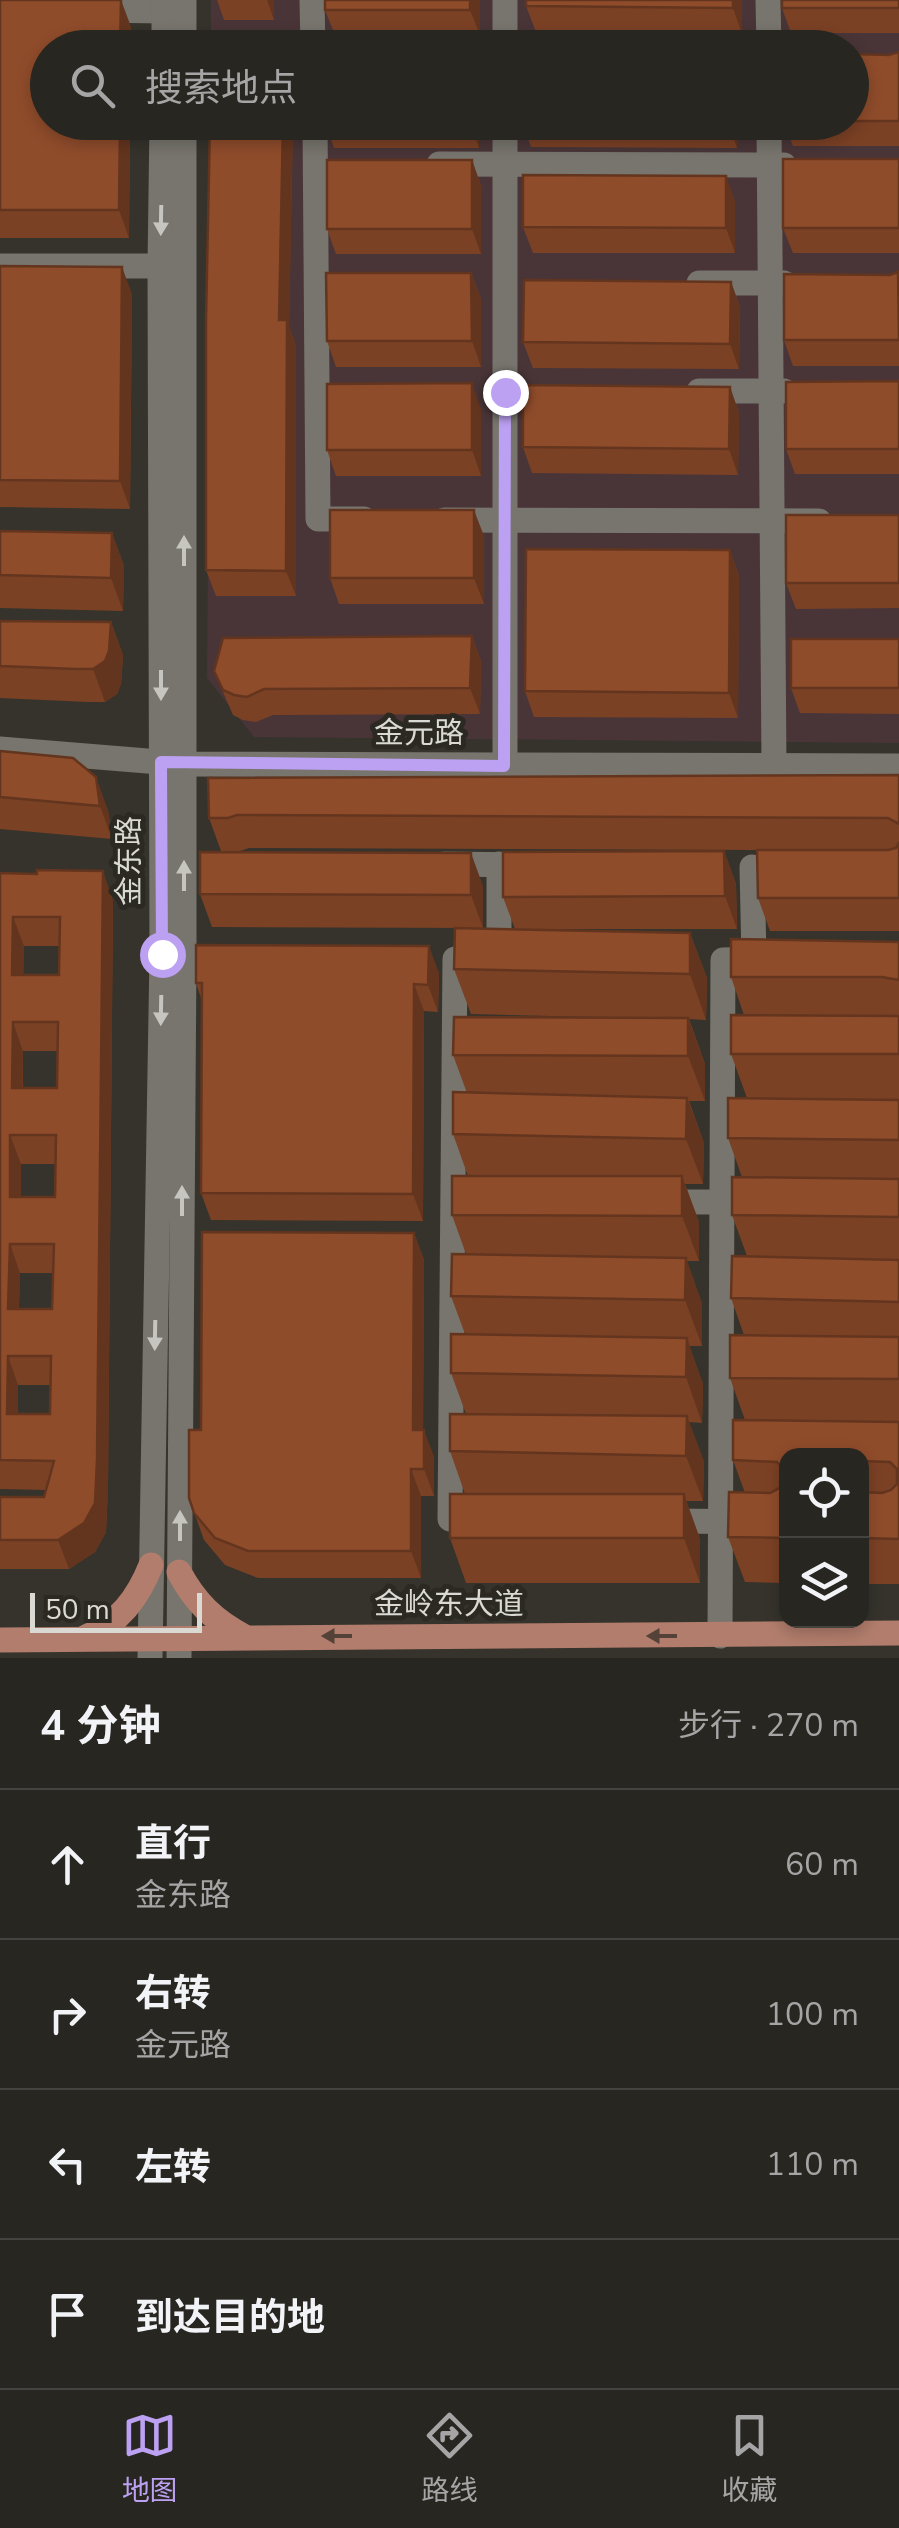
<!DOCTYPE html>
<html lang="zh">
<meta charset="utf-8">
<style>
body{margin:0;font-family:"Nunito Sans","Noto Sans SC",sans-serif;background:#34322e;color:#f1f3f6}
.controls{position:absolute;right:30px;bottom:30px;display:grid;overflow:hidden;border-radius:20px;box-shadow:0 5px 15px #0003}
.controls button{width:90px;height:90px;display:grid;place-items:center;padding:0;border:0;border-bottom:2px solid #44433f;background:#282621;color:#f1f3f6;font:50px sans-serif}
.scale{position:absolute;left:30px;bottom:25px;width:172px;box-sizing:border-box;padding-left:10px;border:5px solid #dad9d4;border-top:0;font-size:28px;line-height:35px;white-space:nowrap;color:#dad9d4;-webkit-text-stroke:8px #2b2922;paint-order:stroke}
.stop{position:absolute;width:30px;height:30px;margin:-22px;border:8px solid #bca0f2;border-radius:50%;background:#fff}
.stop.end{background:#bca0f2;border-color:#fff;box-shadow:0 2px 10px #0008}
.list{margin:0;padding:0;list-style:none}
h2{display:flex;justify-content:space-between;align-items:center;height:130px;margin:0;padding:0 40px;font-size:42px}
h2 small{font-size:32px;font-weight:400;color:#a5a5a5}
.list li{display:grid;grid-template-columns:65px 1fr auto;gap:30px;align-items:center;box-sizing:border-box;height:150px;padding:0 40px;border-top:2px solid #44433f}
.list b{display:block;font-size:38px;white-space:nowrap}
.list p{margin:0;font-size:32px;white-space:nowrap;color:#a5a5a5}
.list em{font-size:32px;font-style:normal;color:#a5a5a5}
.icon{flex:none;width:55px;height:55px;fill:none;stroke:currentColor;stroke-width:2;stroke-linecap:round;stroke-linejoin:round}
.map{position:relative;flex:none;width:899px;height:1658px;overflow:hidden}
.search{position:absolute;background:#282621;box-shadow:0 5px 15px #0003;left:30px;right:30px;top:30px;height:110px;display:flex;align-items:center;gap:25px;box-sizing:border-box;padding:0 35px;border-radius:55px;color:#a5a5a5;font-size:38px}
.sheet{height:730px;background:#282621}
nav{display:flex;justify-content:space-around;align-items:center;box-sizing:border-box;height:140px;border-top:2px solid #44433f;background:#282621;font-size:28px;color:#a5a5a5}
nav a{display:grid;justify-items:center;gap:5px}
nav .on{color:#bca0f2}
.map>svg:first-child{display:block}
.commercial{fill:#493538}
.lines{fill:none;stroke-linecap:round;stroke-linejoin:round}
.minor{stroke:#77756d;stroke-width:25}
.major{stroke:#b27d6c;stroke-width:25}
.wall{fill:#7b4125;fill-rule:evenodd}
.shaded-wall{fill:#64351e}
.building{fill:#8f4c2b;stroke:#64351e;stroke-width:2.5;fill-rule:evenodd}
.oneway{fill:#c6c5bf}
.oneway2{fill:#544238}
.route{stroke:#bca0f2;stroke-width:12}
.labels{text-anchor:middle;stroke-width:10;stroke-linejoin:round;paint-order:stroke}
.street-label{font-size:30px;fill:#dad9d4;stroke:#2b2922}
</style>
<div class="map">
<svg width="899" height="1658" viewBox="0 0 899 1658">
<rect width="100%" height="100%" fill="#35332c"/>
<path class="commercial" d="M 211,0 L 899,0 L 899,743 L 254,737 L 207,678 L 211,123 L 852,122 L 852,48 L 211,47 Z"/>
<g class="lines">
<g class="minor">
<path d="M 312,0 L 313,48"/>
<path d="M 505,0 L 505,48"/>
<path d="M 768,0 L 769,48"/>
<path d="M 94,10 L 164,11"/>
<path d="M 164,48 L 164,0"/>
<path d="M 184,48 L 184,0"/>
<path d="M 315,122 L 318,519 L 364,519"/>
<path d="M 769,122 L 774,766"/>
<path d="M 439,164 L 784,165"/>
<path d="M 0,266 L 160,266"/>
<path d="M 699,283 L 784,283"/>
<path d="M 699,391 L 784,391"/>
<path d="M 444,520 L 819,521"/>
<path d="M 0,749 L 184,764 L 899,766"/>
<path d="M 505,766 L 505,122"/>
<path d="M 444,864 L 534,865"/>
<path d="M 499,864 L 499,959"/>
<path d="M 455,959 L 450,1519 L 467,1519"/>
<path d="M 659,1202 L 739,1202"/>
<path d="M 662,1521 L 786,1522"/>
<path d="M 720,1636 L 723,960 L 754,959 L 752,867"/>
<path d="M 150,1658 L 162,954 L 160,266 L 162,122"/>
<path d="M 179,1658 L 184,956 L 184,122"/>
</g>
<g class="major">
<path d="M 179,1572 C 195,1602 214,1621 245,1637"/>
<path d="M 86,1637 C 119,1623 138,1598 151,1565"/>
<path d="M 0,1640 L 899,1633"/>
</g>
</g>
<g class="wall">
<path d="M 0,0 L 131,27 L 48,122 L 130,122 L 129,238 L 0,238 Z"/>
<path d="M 217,0 L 274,0 L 274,20 L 224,20 Z"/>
<path d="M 480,0 L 480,35 L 335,35 L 325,10 Z"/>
<path d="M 742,0 L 742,34 L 536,32 L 526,6 Z"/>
<path d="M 899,0 L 899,33 L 791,33 L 782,8 Z"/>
<path d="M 899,52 L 899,146 L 793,146 L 784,122 L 852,122 L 852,54 L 889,55 Z"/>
<path d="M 210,122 L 293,122 L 289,327 L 296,346 L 296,596 L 216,596 L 206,570 Z"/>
<path d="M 325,122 L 479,122 L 479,148 L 334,148 Z"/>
<path d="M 522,122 L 738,122 L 737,148 L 531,147 Z"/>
<path d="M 899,159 L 899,253 L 793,253 L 783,228 Z"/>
<path d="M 472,160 L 481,186 L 481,254 L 336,254 L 327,229 Z"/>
<path d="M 735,201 L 735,253 L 533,253 L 523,227 Z"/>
<path d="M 0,266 L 132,294 L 130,509 L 0,507 Z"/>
<path d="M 899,272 L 899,366 L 793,366 L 784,340 L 890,275 Z"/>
<path d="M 471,273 L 481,299 L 481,367 L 336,367 L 327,341 Z"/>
<path d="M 731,282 L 740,307 L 739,369 L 533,368 L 523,342 Z"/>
<path d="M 899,381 L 899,474 L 795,474 L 786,449 Z"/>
<path d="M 730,387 L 739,413 L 738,475 L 532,473 L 523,447 Z"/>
<path d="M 481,409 L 481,476 L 336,476 L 327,450 Z"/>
<path d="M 899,515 L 899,608 L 796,609 L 786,583 Z"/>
<path d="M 0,531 L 112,533 L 124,566 L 123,611 L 0,608 Z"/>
<path d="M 484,536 L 484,604 L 339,604 L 330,578 Z"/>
<path d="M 730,550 L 739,576 L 738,718 L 534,717 L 525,691 Z"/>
<path d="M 0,621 L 111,622 L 123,655 L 121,684 L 117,694 L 105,702 L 88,702 L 0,698 Z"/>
<path d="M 472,636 L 481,661 L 480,714 L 273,715 L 256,722 L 243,720 L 233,715 L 214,671 Z"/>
<path d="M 899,639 L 899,714 L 800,713 L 791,688 Z"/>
<path d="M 0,751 L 108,810 L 112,839 L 0,829 Z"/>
<path d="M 899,775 L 899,931 L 770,931 L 758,898 L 757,850 L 249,848 L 240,851 L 221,851 L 209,818 L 208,778 Z"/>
<path d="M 724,851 L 736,884 L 737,929 L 525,929 L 690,933 L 707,978 L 706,1020 L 689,1019 L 705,1064 L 705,1101 L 689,1101 L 704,1143 L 703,1184 L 685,1184 L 699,1222 L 699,1261 L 687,1261 L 702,1304 L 702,1346 L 689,1346 L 703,1384 L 702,1423 L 689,1422 L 704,1462 L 703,1501 L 686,1501 L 700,1539 L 700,1583 L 466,1583 L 450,1538 L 465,1494 L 450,1451 L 466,1414 L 451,1373 L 465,1334 L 451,1296 L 466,1254 L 452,1215 L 468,1176 L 453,1134 L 467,1093 L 453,1055 L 635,1018 L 471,1014 L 454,969 L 515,929 L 503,897 Z"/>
<path d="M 0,873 L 113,900 L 108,1488 L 106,1532 L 95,1552 L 69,1569 L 0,1569 L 0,1497 L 44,1497 L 46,1490 L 0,1489 ZM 24,946 L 60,946 L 59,975 L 23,975 ZM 23,1051 L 58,1051 L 57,1088 L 23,1088 ZM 21,1164 L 55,1164 L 55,1197 L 21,1197 ZM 20,1273 L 53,1273 L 52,1309 L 19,1309 ZM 18,1385 L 51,1385 L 50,1414 L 18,1414 Z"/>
<path d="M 483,886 L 483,928 L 212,927 L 200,894 Z"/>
<path d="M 899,942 L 899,1584 L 862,1584 L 862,1456 L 786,1456 L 786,1583 L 745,1582 L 728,1537 L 745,1493 L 733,1460 L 745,1420 L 730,1378 L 744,1335 L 731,1298 L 747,1256 L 732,1215 L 742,1177 L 728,1138 L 747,1098 L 731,1054 L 744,1015 L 731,977 Z"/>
<path d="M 439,973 L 438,1012 L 424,1011 L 423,1221 L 211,1220 L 201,1193 L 202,1001 L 196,983 Z"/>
<path d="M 414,1233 L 424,1260 L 423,1430 L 434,1457 L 434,1496 L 421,1496 L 421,1578 L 258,1578 L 225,1565 L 204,1540 L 189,1498 L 201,1430 Z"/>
</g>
<g class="shaded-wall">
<path d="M 121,0 L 131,27 L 131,48 L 120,48 Z"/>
<path d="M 267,0 L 274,0 L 274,20 Z"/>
<path d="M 470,0 L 480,0 L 480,35 L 470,10 Z"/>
<path d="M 733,0 L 742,0 L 742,34 L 733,8 Z"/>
<path d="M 120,122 L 130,122 L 129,238 L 119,210 Z"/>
<path d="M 283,122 L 293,122 L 289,327 L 296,346 L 296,596 L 286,571 L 279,320 Z"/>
<path d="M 470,122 L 479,122 L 479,148 Z"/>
<path d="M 728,122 L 738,122 L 737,148 Z"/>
<path d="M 472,160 L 481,186 L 481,254 L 472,229 Z"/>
<path d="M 726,176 L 735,201 L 735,253 L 726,228 Z"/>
<path d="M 122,267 L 132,294 L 130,509 L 120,481 Z"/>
<path d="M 471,273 L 481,299 L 481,367 L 472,341 Z"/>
<path d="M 731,282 L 740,307 L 739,369 L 730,344 Z"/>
<path d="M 472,383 L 481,409 L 481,476 L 472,450 Z"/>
<path d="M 730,387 L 739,413 L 738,475 L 729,449 Z"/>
<path d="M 474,510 L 484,536 L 484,604 L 474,578 Z"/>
<path d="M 112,533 L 124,566 L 123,611 L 111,578 Z"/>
<path d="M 730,550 L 739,576 L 738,718 L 729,693 Z"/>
<path d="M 111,622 L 123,655 L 121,684 L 117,694 L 105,702 L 93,669 Z"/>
<path d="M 472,636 L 481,661 L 480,714 L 470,688 Z"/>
<path d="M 96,777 L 108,810 L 112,839 L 100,806 Z"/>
<path d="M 724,851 L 736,884 L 737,929 L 725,896 Z"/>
<path d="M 471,853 L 483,886 L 483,928 L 471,895 Z"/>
<path d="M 103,871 L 113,900 L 108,1488 L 106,1532 L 95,1552 L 69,1569 L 58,1540 Z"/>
<path d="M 13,917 L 24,946 L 23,1004 L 12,975 Z"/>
<path d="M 690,933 L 707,978 L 706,1020 L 690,974 Z"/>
<path d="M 429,946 L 439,973 L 438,1012 L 428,985 Z"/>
<path d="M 414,984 L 424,1011 L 423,1221 L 413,1194 Z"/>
<path d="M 688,1018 L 705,1064 L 705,1101 L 688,1056 Z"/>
<path d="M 13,1022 L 23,1051 L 22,1117 L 12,1088 Z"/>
<path d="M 687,1098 L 704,1143 L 703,1184 L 686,1139 Z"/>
<path d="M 10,1135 L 21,1164 L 21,1226 L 10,1197 Z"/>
<path d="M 682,1176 L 699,1222 L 699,1261 L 682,1216 Z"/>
<path d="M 414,1233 L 424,1260 L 423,1457 L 413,1430 Z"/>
<path d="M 10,1244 L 20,1273 L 18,1338 L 8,1309 Z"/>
<path d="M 686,1258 L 702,1304 L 702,1346 L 685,1300 Z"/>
<path d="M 687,1338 L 703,1384 L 702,1423 L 686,1377 Z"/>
<path d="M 8,1356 L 18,1385 L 18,1443 L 7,1414 Z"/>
<path d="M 687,1416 L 704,1462 L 703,1501 L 686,1456 Z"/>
<path d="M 424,1430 L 434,1457 L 434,1496 L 424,1469 Z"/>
<path d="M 411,1469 L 421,1496 L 421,1578 L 411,1551 Z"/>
<path d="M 684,1494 L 700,1539 L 700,1583 L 684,1538 Z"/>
</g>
<g class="building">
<path d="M 0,0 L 121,0 L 120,48 L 48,48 L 48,122 L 120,122 L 119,210 L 0,210 Z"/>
<rect x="325" y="0" width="145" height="10"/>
<path d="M 526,0 L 733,0 L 733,8 L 526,6 Z"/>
<rect x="782" y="0" width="117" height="8"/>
<path d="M 899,52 L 899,121 L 852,121 L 852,54 L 889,55 Z"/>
<path d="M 210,122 L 283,122 L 279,320 L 287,320 L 286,571 L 206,570 L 206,321 Z"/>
<rect x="783" y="159" width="116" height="69"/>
<rect x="327" y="160" width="145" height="69"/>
<path d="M 523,175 L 726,176 L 726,228 L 523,227 Z"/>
<path d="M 0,266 L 122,267 L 120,481 L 0,480 Z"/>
<path d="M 898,272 L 899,340 L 784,340 L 784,274 L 890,275 Z"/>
<path d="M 326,273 L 471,273 L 472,341 L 327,341 Z"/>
<path d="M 524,280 L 731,282 L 730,344 L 523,342 Z"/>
<path d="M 899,381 L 899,449 L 786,449 L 786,382 Z"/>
<path d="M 472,383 L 472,450 L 327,450 L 327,384 Z"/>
<path d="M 523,385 L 730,387 L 729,449 L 523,447 Z"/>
<rect x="330" y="510" width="144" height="68"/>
<rect x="786" y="515" width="113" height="68"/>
<path d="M 0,531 L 112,533 L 111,578 L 0,575 Z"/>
<path d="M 526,549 L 730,550 L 729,693 L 525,691 Z"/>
<path d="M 0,621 L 111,622 L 109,651 L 105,661 L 93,669 L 76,669 L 0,666 Z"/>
<path d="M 472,636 L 470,688 L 264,689 L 247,697 L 234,695 L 223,690 L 214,671 L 223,638 Z"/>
<rect x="791" y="639" width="108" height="49"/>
<path d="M 0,751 L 73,758 L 96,777 L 100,806 L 0,797 Z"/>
<path d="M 899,775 L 899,824 L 888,818 L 237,815 L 228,818 L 209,818 L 208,778 Z"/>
<path d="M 899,842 L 899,898 L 758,898 L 757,850 L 888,850 L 896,848 Z"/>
<path d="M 724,851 L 725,896 L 503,897 L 503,852 Z"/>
<path d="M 200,852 L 471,853 L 471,895 L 200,894 Z"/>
<path d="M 37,870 L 103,871 L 97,1459 L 95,1503 L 84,1523 L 58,1540 L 0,1540 L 0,1497 L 44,1497 L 54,1461 L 0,1460 L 0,873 L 37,874 ZM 13,917 L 60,917 L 59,975 L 12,975 ZM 13,1022 L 58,1022 L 57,1088 L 12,1088 ZM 10,1135 L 56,1135 L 55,1197 L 10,1197 ZM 10,1244 L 54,1244 L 52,1309 L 8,1309 ZM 8,1356 L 51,1356 L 50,1414 L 7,1414 Z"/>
<path d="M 455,928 L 690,933 L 690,974 L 454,969 Z"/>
<path d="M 731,939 L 899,942 L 899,980 L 882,977 L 731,977 Z"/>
<path d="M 196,945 L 429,946 L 428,985 L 414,984 L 413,1194 L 201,1193 L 202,983 L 196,983 Z"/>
<path d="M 731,1015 L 899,1016 L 899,1054 L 731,1054 Z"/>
<path d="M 454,1017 L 688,1018 L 688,1056 L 453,1055 Z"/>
<path d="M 453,1092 L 687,1098 L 686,1139 L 453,1134 Z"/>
<path d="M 728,1098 L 899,1100 L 899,1140 L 728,1138 Z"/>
<path d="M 452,1176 L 682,1176 L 682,1216 L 452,1215 Z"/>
<path d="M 732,1177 L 899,1179 L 899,1217 L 732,1215 Z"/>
<path d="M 202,1232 L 414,1233 L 413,1430 L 424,1430 L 424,1469 L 411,1469 L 411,1551 L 248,1551 L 215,1538 L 194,1513 L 189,1498 L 189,1430 L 201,1430 Z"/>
<path d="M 452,1254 L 686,1258 L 685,1300 L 451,1296 Z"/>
<path d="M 732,1256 L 899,1260 L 899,1302 L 731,1298 Z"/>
<path d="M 451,1334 L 687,1338 L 686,1377 L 451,1373 Z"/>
<path d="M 730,1335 L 899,1337 L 899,1379 L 730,1378 Z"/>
<path d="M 450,1414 L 687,1416 L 686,1456 L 450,1451 Z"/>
<path d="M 733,1420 L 899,1422 L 899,1539 L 862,1538 L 862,1492 L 882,1493 L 891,1490 L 897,1484 L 897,1469 L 890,1462 L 862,1461 L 862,1456 L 786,1456 L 786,1538 L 728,1537 L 729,1492 L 770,1493 L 783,1486 L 786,1478 L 784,1470 L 777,1462 L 733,1460 Z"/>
<rect x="450" y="1494" width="234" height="44"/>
</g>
<defs><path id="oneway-solid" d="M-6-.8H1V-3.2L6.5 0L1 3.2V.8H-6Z" transform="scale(2.5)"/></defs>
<g class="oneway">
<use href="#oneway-solid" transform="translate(161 220) rotate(91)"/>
<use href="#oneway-solid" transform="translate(184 551) rotate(-90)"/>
<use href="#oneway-solid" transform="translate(161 685) rotate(90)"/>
<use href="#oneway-solid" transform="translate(184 876) rotate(-90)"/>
<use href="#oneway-solid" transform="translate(161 1010) rotate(91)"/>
<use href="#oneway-solid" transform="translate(182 1201) rotate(-90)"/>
<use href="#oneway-solid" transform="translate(155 1335) rotate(91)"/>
<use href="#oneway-solid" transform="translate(180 1526) rotate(-90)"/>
</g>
<g class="oneway2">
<use href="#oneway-solid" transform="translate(337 1636) rotate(180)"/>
<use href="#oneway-solid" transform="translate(662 1636) rotate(180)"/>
</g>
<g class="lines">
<path class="route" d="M 162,954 L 161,762 L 504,766 L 505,392"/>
</g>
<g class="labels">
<g class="street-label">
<text x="419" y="743">金元路</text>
<text transform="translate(129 861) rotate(-90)" y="10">金东路</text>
<text x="449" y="1614">金岭东大道</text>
</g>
</g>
</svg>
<div class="controls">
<button><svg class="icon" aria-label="locate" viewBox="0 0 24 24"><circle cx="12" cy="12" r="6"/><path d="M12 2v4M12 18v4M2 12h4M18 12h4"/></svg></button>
<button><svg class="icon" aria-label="layers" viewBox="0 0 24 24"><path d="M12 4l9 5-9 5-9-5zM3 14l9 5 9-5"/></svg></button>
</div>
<div class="scale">50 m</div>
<div class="stop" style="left:162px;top:954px"></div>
<div class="stop end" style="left:505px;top:392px"></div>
<div class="search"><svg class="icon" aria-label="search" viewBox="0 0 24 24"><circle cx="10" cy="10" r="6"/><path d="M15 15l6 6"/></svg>搜索地点</div>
</div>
<section class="sheet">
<h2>4 分钟<small>步行 · 270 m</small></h2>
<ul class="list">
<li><svg class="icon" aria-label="ahead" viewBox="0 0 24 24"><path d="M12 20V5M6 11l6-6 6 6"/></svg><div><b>直行</b><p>金东路</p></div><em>60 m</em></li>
<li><svg class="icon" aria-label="right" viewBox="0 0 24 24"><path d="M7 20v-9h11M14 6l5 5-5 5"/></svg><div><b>右转</b><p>金元路</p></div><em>100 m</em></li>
<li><svg class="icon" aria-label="left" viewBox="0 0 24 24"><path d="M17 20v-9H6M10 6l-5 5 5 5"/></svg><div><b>左转</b></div><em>110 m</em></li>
<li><svg class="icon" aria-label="arrive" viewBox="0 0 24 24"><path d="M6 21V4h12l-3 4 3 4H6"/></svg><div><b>到达目的地</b></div></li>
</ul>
</section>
<nav>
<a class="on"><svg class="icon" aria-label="map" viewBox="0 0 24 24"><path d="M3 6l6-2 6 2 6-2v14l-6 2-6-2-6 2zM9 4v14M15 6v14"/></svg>地图</a>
<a><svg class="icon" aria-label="directions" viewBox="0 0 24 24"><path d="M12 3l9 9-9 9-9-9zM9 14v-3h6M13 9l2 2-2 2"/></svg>路线</a>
<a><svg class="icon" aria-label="saved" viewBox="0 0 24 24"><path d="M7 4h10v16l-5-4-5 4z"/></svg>收藏</a>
</nav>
